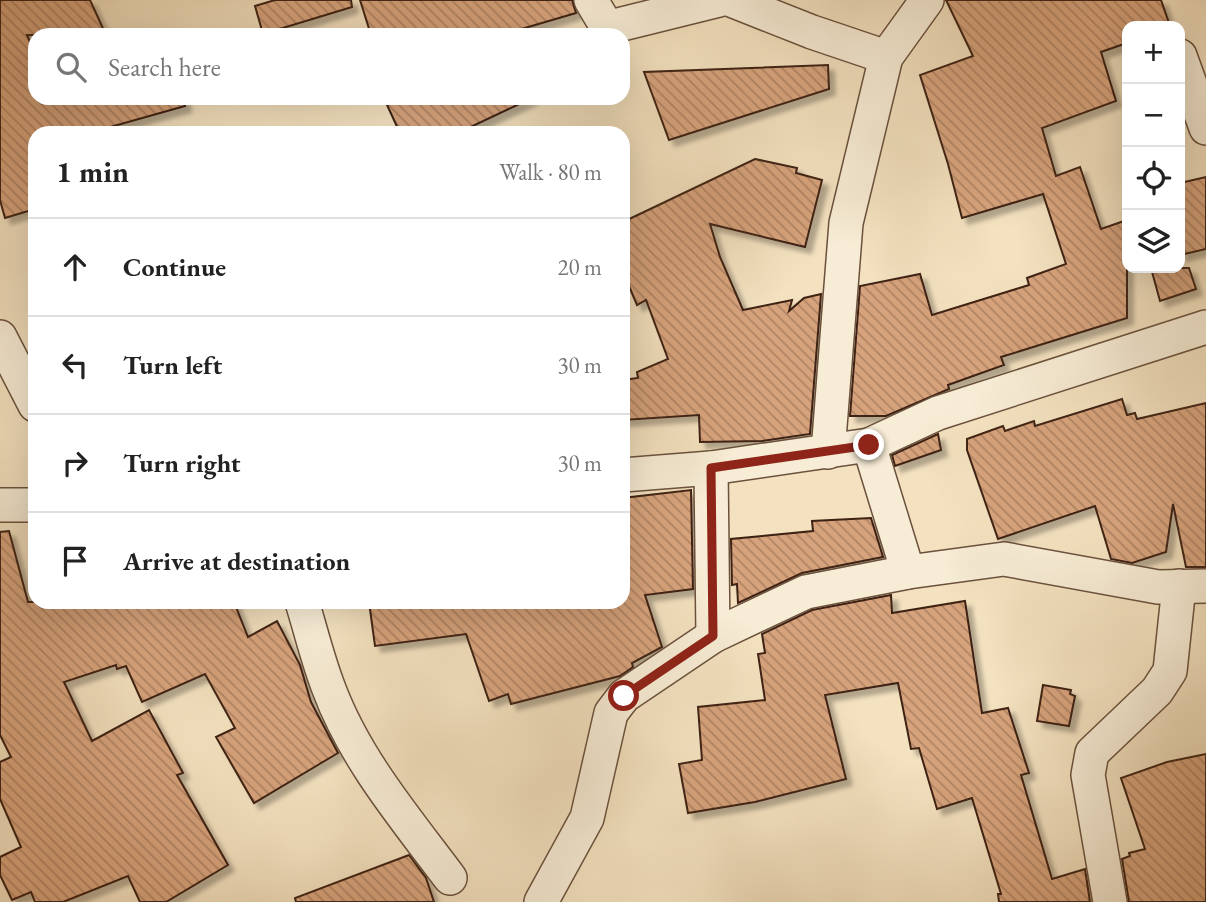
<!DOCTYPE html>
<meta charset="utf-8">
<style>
body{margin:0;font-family:"EB Garamond",serif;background:#f2f2f2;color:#222}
.controls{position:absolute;right:21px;top:21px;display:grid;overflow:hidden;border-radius:14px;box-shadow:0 7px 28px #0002}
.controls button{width:63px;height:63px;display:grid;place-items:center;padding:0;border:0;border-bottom:2px solid #e0e0e0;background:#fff;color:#222;font:35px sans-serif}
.stop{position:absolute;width:21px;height:21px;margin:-16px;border:5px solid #8f2418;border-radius:50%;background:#fff}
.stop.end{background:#8f2418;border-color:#fff;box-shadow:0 2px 7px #0008}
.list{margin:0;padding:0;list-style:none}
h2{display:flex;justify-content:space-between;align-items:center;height:91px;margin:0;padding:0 28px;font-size:30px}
h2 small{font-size:23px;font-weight:400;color:#767676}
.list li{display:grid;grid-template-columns:46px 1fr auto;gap:21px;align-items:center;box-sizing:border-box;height:98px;padding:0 28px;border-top:2px solid #e0e0e0}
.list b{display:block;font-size:26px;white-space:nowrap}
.list em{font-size:23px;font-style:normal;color:#767676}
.icon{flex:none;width:38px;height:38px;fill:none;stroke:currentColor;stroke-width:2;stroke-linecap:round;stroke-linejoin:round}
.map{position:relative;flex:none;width:1206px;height:902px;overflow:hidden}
.search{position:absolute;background:#fff;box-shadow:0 7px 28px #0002;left:28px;top:28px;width:602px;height:77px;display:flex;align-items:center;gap:18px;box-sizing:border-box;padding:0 24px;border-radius:21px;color:#767676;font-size:26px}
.panel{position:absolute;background:#fff;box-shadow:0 7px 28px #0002;left:28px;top:126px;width:602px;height:483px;border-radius:21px}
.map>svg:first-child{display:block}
.building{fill:url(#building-back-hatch);stroke:#3e2112;stroke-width:2;filter:url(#shadow)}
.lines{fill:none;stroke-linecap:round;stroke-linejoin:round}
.minor-casing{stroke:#6b513d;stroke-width:36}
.minor{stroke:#f7ecd5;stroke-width:33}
.route{stroke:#8f2418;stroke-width:9}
</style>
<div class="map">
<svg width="1206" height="902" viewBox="0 0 1206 902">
<defs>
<pattern id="building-back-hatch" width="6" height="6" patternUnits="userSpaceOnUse" patternTransform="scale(1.75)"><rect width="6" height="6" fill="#d7a37c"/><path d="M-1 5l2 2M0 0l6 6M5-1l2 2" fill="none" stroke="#b08464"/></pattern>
<filter id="shadow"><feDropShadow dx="6" dy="6" stdDeviation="2" flood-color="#0004"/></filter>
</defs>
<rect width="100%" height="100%" fill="#f3e1bf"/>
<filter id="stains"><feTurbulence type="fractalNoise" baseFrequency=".00286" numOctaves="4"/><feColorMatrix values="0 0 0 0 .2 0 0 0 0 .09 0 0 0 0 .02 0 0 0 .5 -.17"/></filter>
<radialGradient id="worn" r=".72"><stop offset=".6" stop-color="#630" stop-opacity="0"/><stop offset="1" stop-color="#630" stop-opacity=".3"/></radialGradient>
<g class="building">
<path d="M 0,0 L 90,0 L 106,35 L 27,35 L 35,54 L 35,98 L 184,98 L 185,106 L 89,133 L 35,133 L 35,209 L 5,218 L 0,200 Z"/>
<path d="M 275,0 L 351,0 L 352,7 L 263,34 L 255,6 Z"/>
<path d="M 360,0 L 572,0 L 576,13 L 501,35 L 371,35 Z"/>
<path d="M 946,0 L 1161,0 L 1170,26 L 1127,26 L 1127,43 L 1101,52 L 1116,101 L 1042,128 L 1056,176 L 1080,167 L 1101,229 L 1127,220 L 1127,318 L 1001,357 L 1004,365 L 948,385 L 949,389 L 886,416 L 850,416 L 860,286 L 920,274 L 932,315 L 1029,285 L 1027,278 L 1066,264 L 1043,194 L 962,218 L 948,164 L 920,75 L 973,56 Z"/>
<path d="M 828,65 L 829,89 L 669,140 L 644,72 Z"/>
<path d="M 401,98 L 532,98 L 458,133 L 400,133 L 387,105 Z"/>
<path d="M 755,159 L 797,168 L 796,173 L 822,180 L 805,247 L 710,224 L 720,257 L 743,310 L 792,300 L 789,311 L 804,298 L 821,294 L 810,434 L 762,441 L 700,442 L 699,415 L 623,420 L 623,380 L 638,378 L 637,372 L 668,359 L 646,300 L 637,305 L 623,272 L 623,222 Z"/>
<path d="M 1206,177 L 1206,249 L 1180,255 L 1180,183 Z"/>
<path d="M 1151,268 L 1189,268 L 1196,289 L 1160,301 Z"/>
<path d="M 1122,399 L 1127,415 L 1135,413 L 1137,419 L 1206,403 L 1206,567 L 1186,567 L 1173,504 L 1166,552 L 1132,563 L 1111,559 L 1095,506 L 998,539 L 967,450 L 967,439 L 1003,426 L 1005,431 L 1034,421 L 1035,426 Z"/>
<path d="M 938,434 L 941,450 L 895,466 L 892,455 Z"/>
<path d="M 691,490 L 693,589 L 645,595 L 662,647 L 632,663 L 633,667 L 620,676 L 511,704 L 508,694 L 489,701 L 466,634 L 375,646 L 369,602 L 623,602 L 623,498 Z"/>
<path d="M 871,518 L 883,557 L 802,573 L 738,603 L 737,584 L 732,585 L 731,539 L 813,531 L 812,521 Z"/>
<path d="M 9,531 L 28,602 L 234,602 L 248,637 L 277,621 L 300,665 L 311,702 L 338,753 L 254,803 L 216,737 L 235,728 L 205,674 L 142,702 L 126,666 L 117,669 L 116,665 L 64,682 L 92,741 L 149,710 L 183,773 L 177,775 L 228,865 L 166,902 L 140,902 L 128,876 L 63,902 L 35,902 L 31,892 L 12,900 L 0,875 L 0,857 L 21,847 L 0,799 L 0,762 L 11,757 L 0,735 L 0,532 Z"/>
<path d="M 891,595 L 892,613 L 965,601 L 982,713 L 1008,708 L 1029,773 L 1021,775 L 1052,879 L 1085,869 L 1090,902 L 999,902 L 998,894 L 1001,894 L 972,798 L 937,809 L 919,748 L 911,749 L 898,683 L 825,695 L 846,779 L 755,802 L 688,813 L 679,764 L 702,760 L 698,707 L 765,700 L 758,654 L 765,653 L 762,634 L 812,610 Z"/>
<path d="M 1043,685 L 1071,690 L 1070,694 L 1075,696 L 1069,726 L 1037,721 Z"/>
<path d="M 1206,754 L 1206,902 L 1129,902 L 1122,859 L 1130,856 L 1129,853 L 1145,849 L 1121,778 L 1167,762 Z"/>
<path d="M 409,855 L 426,878 L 434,902 L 296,902 L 295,898 Z"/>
</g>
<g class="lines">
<g class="minor-casing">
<g id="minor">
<path d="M 591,0 L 604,22 L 614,26 L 719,0"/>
<path d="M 731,0 L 812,32 L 886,57"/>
<path d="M 1180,56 L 1206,128"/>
<path d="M 0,337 L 35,405"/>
<path d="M 869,445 L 908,572"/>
<path d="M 828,452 L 846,223 L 886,57 L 927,0"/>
<path d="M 711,468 L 713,636"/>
<path d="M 623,475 L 711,468 L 869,445 L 938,413 L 1206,327"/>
<path d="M 0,505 L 35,505"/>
<path d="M 302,602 C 311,631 318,661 329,689 C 355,759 406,819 450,878"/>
<path d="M 541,902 L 587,818 L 611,713 L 624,696 L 713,636 L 806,592 L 908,572 L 1004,559 L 1158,587 L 1206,586"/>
<path d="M 1110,902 L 1088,775 L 1092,753 L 1157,691 L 1170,671 L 1179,586"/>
</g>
</g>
<use href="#minor" class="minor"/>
</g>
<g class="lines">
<path class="route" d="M 624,696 L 713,636 L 711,468 L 869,445"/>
</g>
<rect width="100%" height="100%" filter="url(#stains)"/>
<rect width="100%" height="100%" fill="url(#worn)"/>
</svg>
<div class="controls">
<button>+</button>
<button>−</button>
<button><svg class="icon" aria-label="locate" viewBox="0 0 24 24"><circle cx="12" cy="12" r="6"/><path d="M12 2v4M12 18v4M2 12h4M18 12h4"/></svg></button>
<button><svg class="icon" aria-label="layers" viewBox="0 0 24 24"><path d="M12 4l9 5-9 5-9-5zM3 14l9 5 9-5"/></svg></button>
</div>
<div class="stop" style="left:624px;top:696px"></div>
<div class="stop end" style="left:869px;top:445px"></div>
<div class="search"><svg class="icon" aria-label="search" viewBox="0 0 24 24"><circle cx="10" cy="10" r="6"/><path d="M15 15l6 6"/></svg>Search here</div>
<section class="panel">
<h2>1 min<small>Walk · 80 m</small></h2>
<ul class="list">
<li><svg class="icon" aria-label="ahead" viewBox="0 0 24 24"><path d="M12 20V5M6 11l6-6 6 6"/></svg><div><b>Continue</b></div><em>20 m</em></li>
<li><svg class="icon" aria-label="left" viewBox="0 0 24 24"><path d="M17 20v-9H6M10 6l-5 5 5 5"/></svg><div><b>Turn left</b></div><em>30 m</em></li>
<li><svg class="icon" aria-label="right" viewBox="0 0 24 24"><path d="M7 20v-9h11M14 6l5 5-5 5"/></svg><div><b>Turn right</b></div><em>30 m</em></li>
<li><svg class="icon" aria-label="arrive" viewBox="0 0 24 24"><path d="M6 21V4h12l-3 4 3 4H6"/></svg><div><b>Arrive at destination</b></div></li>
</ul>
</section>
</div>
